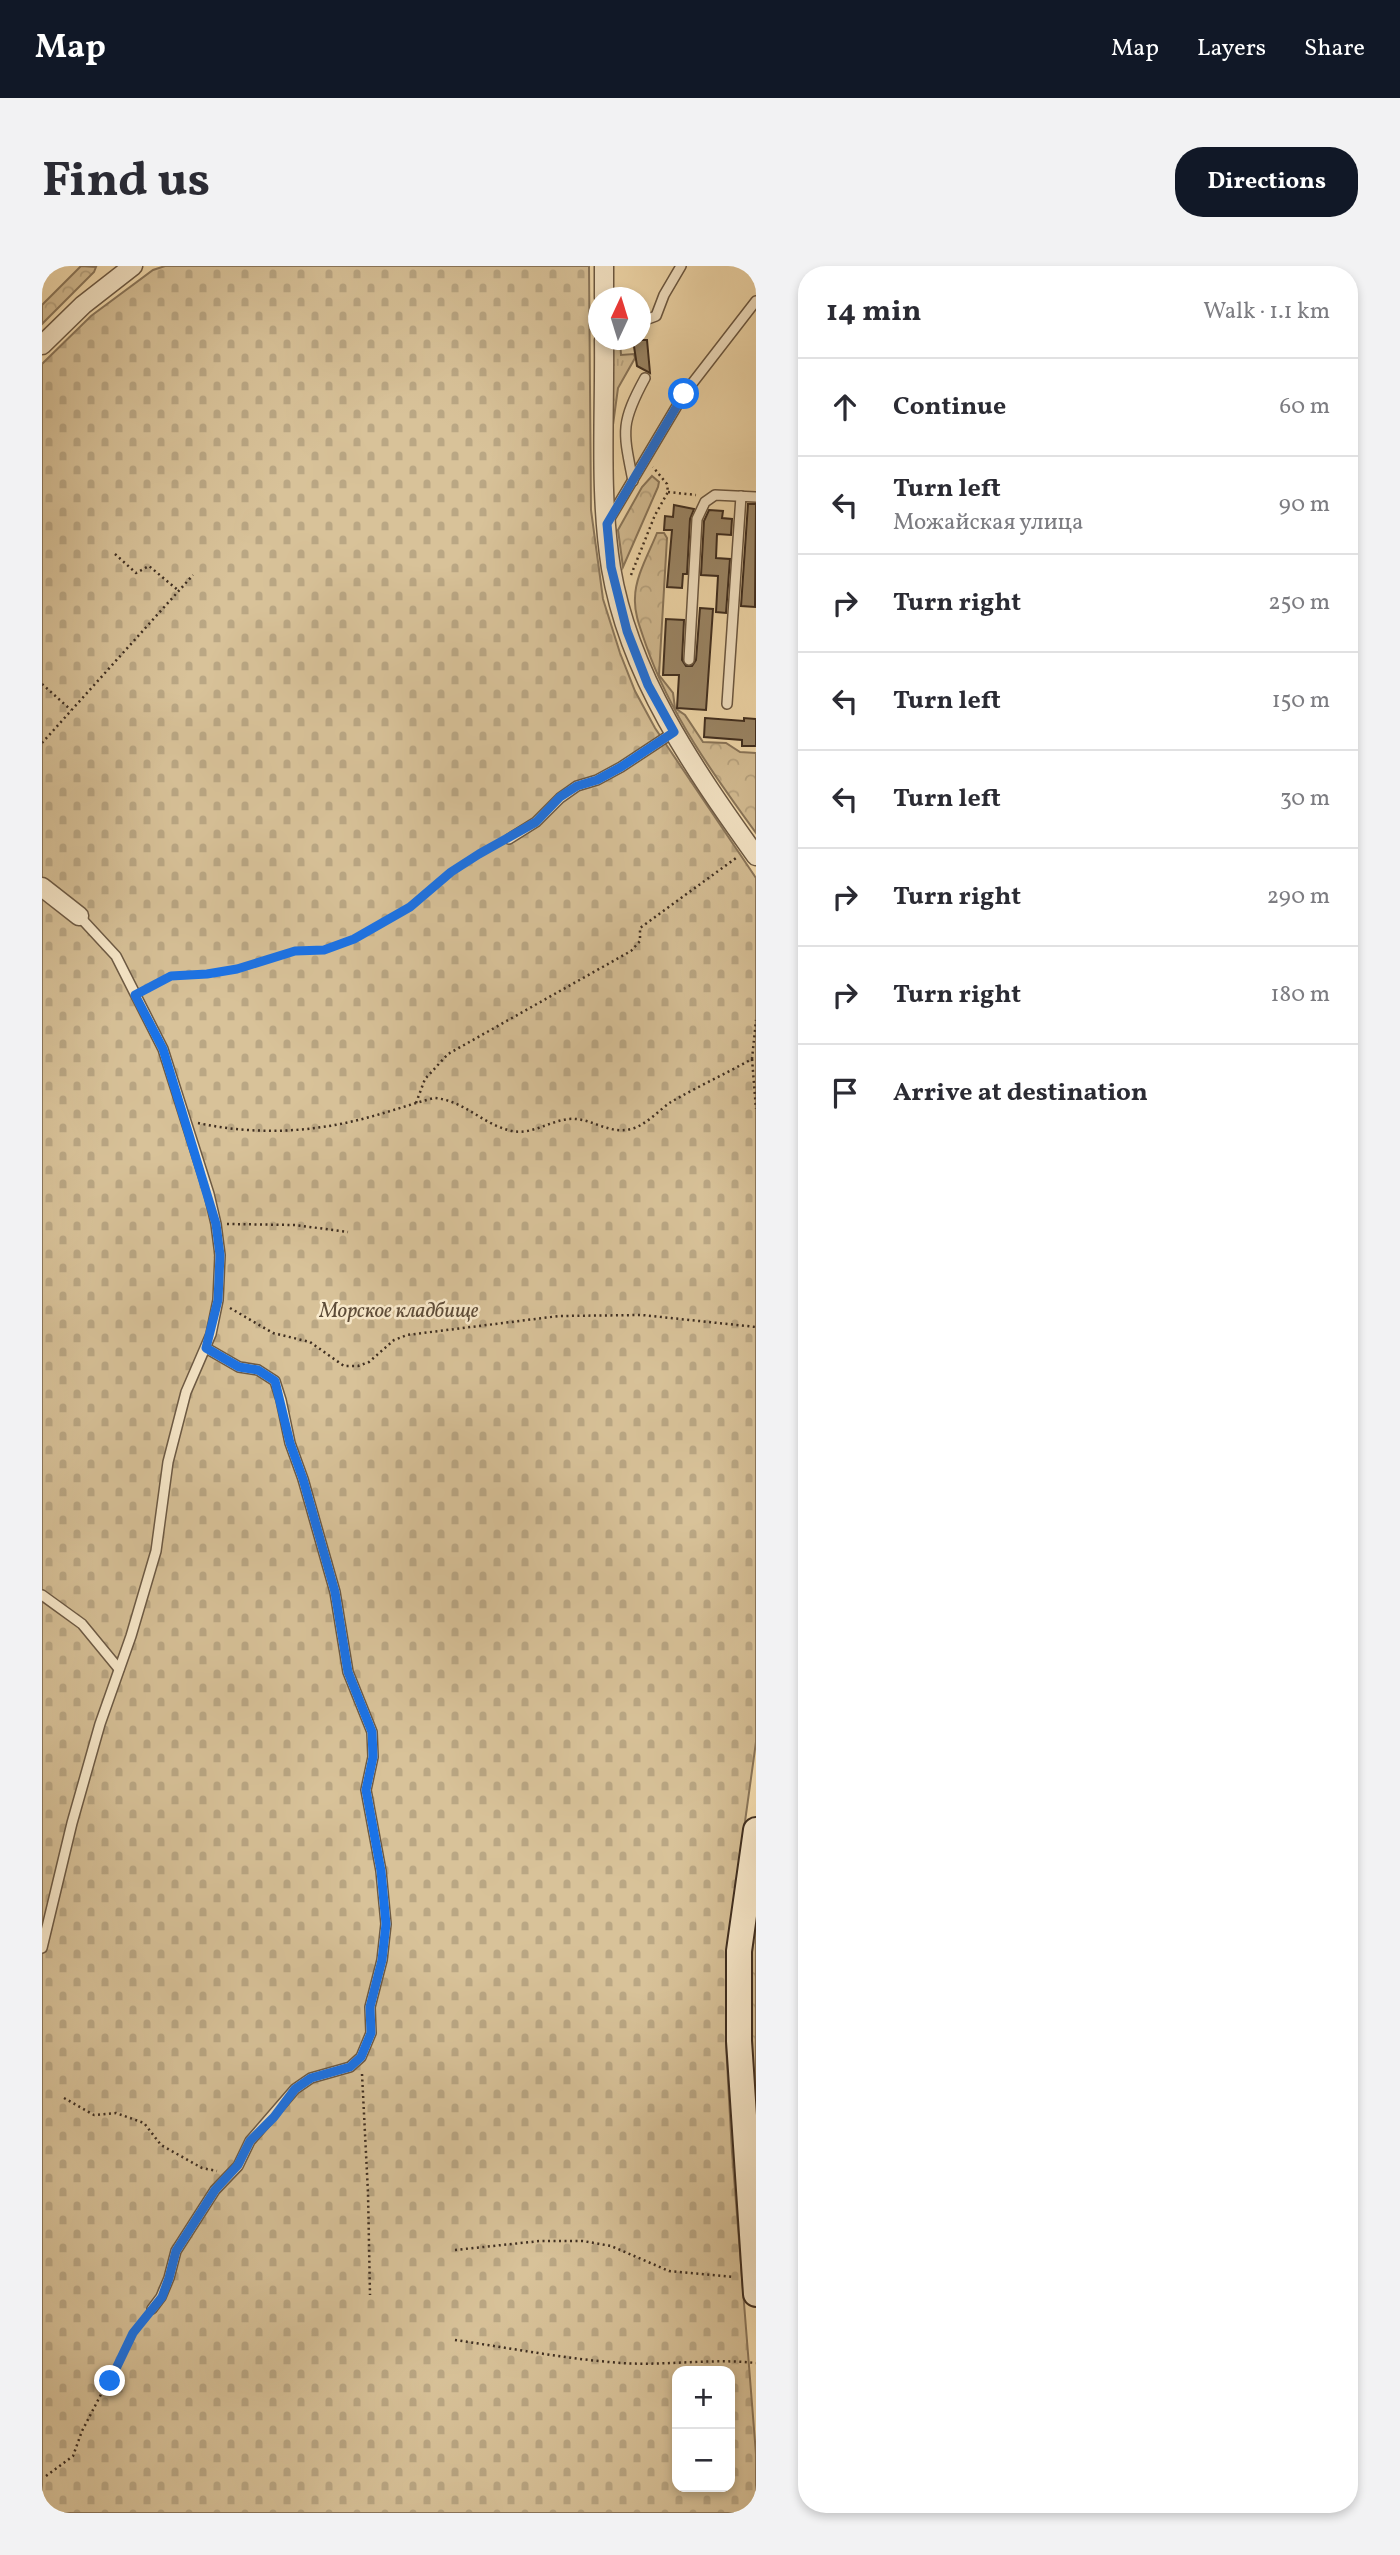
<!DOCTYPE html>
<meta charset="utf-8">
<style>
body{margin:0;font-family:Vollkorn,serif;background:#f2f2f3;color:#2b2b33}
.controls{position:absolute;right:21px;bottom:21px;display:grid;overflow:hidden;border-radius:14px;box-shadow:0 4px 10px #0003}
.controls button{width:63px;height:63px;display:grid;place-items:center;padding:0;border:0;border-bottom:2px solid #e1e1e2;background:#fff;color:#2b2b33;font:35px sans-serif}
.compass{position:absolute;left:546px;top:21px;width:63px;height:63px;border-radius:50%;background:#fff;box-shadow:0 4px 10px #0003;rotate:4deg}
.stop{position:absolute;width:21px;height:21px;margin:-16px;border:5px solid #1a73e8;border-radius:50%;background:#fff}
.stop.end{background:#1a73e8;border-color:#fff;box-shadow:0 2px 7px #0008}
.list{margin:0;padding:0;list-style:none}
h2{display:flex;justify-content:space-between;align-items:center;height:91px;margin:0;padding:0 28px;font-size:30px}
h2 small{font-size:23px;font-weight:400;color:#7c7c81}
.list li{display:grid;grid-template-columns:46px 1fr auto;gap:21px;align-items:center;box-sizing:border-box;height:98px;padding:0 28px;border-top:2px solid #e1e1e2}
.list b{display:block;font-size:26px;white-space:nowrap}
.list p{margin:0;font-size:23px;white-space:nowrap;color:#7c7c81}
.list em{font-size:23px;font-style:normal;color:#7c7c81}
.icon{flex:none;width:38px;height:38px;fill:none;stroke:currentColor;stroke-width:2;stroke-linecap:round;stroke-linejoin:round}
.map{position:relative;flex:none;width:714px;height:2247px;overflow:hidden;border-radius:28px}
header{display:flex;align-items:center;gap:42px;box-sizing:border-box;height:98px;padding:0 35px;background:#111827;color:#fff}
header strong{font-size:33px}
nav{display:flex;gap:38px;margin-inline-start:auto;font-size:24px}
.intro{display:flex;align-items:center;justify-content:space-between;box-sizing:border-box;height:168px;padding:0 42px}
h1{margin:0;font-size:49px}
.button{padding:18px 32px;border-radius:28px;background:#111827;color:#fff;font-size:24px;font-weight:700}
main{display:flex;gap:42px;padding:0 42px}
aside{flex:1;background:#fff;border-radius:28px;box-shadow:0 4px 10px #0003}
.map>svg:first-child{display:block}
.grass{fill:url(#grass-tufts);stroke:#8b785d;stroke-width:2}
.forest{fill:url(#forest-crowns);stroke:#8b785d;stroke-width:2}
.cemetery{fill:url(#cemetery-stones);stroke:#8b785d;stroke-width:2;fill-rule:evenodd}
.building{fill:#9e8b6c;stroke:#3e2e21;stroke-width:2}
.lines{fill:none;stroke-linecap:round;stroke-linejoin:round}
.lane-casing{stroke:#6c5a45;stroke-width:12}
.street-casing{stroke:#6c5a45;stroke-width:21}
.secondary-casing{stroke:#3e2e21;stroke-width:28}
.path{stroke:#3e2e21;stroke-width:2.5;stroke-dasharray:2 3.5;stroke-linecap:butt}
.lane{stroke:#faebcd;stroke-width:9}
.street{stroke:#faebcd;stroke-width:18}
.secondary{stroke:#faebcd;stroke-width:24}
.route{stroke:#1a73e8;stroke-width:9}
.labels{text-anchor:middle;stroke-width:5;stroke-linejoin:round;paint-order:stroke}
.park-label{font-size:21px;font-style:italic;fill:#5d4c39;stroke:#faebcd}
</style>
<header>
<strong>Map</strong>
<nav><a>Map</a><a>Layers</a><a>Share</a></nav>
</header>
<div class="intro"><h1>Find us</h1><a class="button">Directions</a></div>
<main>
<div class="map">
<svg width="714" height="2247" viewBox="0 0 714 2247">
<defs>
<pattern id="grass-tufts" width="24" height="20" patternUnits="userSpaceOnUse" patternTransform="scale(1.75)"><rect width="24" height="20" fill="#d8c299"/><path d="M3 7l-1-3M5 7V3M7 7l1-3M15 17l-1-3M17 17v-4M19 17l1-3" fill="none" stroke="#baa784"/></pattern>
<pattern id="forest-crowns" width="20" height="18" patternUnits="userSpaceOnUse" patternTransform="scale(1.75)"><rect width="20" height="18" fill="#d8c299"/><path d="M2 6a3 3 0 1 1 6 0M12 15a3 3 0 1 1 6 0" fill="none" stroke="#baa784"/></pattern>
<pattern id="cemetery-stones" width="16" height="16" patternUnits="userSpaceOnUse" patternTransform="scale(1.75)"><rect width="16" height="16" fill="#d8c299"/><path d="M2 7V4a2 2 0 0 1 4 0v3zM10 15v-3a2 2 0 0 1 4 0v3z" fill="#baa784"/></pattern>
</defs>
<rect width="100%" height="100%" fill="#f7e0b2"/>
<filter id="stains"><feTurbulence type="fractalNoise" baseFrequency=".00286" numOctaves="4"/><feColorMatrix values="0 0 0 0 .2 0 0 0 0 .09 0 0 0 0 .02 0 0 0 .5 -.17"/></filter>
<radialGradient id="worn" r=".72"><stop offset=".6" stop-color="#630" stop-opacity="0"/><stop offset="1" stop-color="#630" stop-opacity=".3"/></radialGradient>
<path class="grass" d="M 569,74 L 578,74 L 579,89 L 592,88 L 593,92 L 576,122 L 570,166 Z"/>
<g class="forest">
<path d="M 39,0 L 54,1 L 52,6 L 0,58 L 0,39 Z"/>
<path d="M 610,210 L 617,216 L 616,221 L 581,301 L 576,264 L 600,221 Z"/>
<path d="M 615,267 L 622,267 L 625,272 L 617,409 L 631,427 L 633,442 L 643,449 L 661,476 L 684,477 L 698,486 L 714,487 L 714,567 C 671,508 628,448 604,379 C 599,364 592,348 593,332 C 593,311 607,287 615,267 Z"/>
<path d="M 714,1648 L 714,1877 C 709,1801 703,1724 714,1648 Z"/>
</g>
<path class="cemetery" d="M 123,0 L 547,0 L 549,244 L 561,333 L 578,387 L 593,425 L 613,462 L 714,612 L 714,1476 L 685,1686 L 684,1778 L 690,1886 L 714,2188 L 714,2247 L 0,2247 L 0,98 L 49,50 L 111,4 ZM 635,2105 L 688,2105 L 688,2221 L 635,2221 Z"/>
<g class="building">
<path d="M 591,74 L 605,74 L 608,107 L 595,100 Z"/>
<path d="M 706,238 L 714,238 L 713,341 L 699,340 Z"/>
<path d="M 632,239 L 652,243 L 648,253 L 645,308 L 641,308 L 640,322 L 625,321 L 630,264 L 622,264 L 623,250 L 631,251 Z"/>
<path d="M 667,244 L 681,245 L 680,252 L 690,253 L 689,269 L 675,268 L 674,292 L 688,293 L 684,347 L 674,346 L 676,310 L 659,309 L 662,255 Z"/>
<path d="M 658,342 L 671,343 L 664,444 L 635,442 L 637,409 L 621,409 L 624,353 L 642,354 L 640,394 L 644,400 L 650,400 L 654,394 Z"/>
<path d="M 663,452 L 702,455 L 702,452 L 714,453 L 714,480 L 700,480 L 700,474 L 662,471 Z"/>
</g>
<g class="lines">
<g class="lane-casing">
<g id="lane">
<path d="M 0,3 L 4,0"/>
<path d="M 598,56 L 614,50 L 622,29 L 639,0"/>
<path d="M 591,215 C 581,165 578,158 603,112"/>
<path d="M 567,254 L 642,128 L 714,35"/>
<path d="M 647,394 L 655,253 L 663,236 L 673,229 L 714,231"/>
<path d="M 685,438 L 699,230"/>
<path d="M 467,573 L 494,556 L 518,532 L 535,520 L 555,514 L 579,501 L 632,466"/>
<path d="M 0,1329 L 40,1358 L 77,1403"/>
<path d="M 0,1682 L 30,1557 L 58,1458 L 89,1370 L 114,1285 L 126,1196 L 144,1126 L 169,1068 L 176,1034 L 178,989 L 174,958 L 167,928 L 121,783 L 74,690 L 37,650"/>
<path d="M 110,2043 L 119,2031 L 127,2012 L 134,1985 L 173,1924 L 196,1900 L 208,1875 L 253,1823 L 269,1812 L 308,1801 L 319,1791 L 329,1767 L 328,1741 L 340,1694 L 344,1658 L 339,1605 L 324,1524 L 331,1491 L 330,1466 L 306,1406 L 293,1326 L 261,1213 L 248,1177 L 239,1134 L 233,1115 L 216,1104 L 197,1101 L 164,1082"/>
</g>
</g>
<g class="street-casing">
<g id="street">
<path d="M 562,0 L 562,32"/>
<path d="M 562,74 C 563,149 557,227 569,302 C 587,410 652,503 714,590"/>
<path d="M 0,79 L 41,39 L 91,0"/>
<path d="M 0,621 L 37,650"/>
</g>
</g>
<g class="secondary-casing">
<path id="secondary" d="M 714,1564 L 697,1685 L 697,1775 L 714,2028"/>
</g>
<g class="path">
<path d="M 626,226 L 654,229"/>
<path d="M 73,288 L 94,307 L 107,300 L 137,325"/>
<path d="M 589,309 L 613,249 L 626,226 L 625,218 L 611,201"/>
<path d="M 0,418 L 29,444"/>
<path d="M 0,477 L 151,309"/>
<path d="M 103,724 L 129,710 L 165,708 L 195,703 L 253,685 L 282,684 L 312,673 L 367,641 L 409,606 L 458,577"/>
<path d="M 710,793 L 714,843"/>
<path d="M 374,837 L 383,813 L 406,788 L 589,685 L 598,675 L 598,662 L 694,592"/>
<path d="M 156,857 C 212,869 268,867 324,852 C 347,846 369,838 392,832 C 422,834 441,859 470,865 C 490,869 507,855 527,853 C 549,851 566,869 589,863 C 603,860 617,844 629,836 C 655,821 683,808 710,793 L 714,754"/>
<path d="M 185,958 L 253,959 L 306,966"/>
<path d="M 188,1042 L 231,1067 L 268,1076 L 302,1100 L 316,1100 L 327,1096 L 352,1074 L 365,1069 L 517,1050 L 600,1049 L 714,1061"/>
<path d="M 320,1808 L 326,1927 L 328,2029"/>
<path d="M 22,1832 L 52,1849 L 74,1847 L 102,1857 L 119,1879 L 160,1902 L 175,1905"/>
<path d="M 413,1984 L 498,1975 L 541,1975 L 569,1980 L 627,2005 L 692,2011"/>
<path d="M 413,2074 C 468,2082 524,2093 579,2097 C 625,2100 668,2092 714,2097"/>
<path d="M 4,2210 L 31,2190 L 40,2165 L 80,2088 L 103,2051"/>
</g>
<use href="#lane" class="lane"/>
<use href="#street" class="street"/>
<use href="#secondary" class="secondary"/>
</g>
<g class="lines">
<path class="route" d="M 68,2115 L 91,2067 L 120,2031 L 127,2012 L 134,1985 L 173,1924 L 196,1899 L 208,1875 L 232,1851 L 253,1823 L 269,1812 L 308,1801 L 319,1791 L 329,1767 L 328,1741 L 340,1694 L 344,1658 L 339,1605 L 324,1524 L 331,1491 L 330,1466 L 306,1406 L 293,1326 L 261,1213 L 248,1177 L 233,1115 L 216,1104 L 197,1101 L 164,1082 L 176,1034 L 178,989 L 174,958 L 121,783 L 93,729 L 129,710 L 165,708 L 195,703 L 253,685 L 282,684 L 312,673 L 368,641 L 409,606 L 437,588 L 494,556 L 518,531 L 535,520 L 555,514 L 579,501 L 632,466 L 606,419 L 585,365 L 569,301 L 565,258 L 642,128"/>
</g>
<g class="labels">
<g class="park-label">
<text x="357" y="1051">Морское кладбище</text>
</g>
</g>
<rect width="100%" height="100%" filter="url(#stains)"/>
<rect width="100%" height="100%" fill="url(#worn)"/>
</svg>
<div class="controls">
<button>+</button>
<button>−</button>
</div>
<svg class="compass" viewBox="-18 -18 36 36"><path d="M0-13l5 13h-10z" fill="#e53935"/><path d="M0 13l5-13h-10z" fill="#7c7c81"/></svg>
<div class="stop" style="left:642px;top:128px"></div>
<div class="stop end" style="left:68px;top:2115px"></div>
</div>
<aside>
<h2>14 min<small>Walk · 1.1 km</small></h2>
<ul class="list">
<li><svg class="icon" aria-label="ahead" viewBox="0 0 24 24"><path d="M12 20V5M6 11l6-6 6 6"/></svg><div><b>Continue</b></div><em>60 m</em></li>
<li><svg class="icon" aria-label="left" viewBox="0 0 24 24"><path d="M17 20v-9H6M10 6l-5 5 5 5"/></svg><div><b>Turn left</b><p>Можайская улица</p></div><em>90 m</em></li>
<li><svg class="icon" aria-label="right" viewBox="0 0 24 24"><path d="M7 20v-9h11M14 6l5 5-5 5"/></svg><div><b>Turn right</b></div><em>250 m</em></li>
<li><svg class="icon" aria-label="left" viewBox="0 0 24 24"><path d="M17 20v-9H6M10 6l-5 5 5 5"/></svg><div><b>Turn left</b></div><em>150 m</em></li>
<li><svg class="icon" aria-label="left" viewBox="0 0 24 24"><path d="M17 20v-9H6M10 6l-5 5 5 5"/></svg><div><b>Turn left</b></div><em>30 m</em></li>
<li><svg class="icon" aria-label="right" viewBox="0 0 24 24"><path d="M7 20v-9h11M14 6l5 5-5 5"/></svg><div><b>Turn right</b></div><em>290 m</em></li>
<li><svg class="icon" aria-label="right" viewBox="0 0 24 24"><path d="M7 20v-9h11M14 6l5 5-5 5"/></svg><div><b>Turn right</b></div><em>180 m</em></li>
<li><svg class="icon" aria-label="arrive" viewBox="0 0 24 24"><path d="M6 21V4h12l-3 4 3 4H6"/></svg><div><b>Arrive at destination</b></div></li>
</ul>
</aside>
</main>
